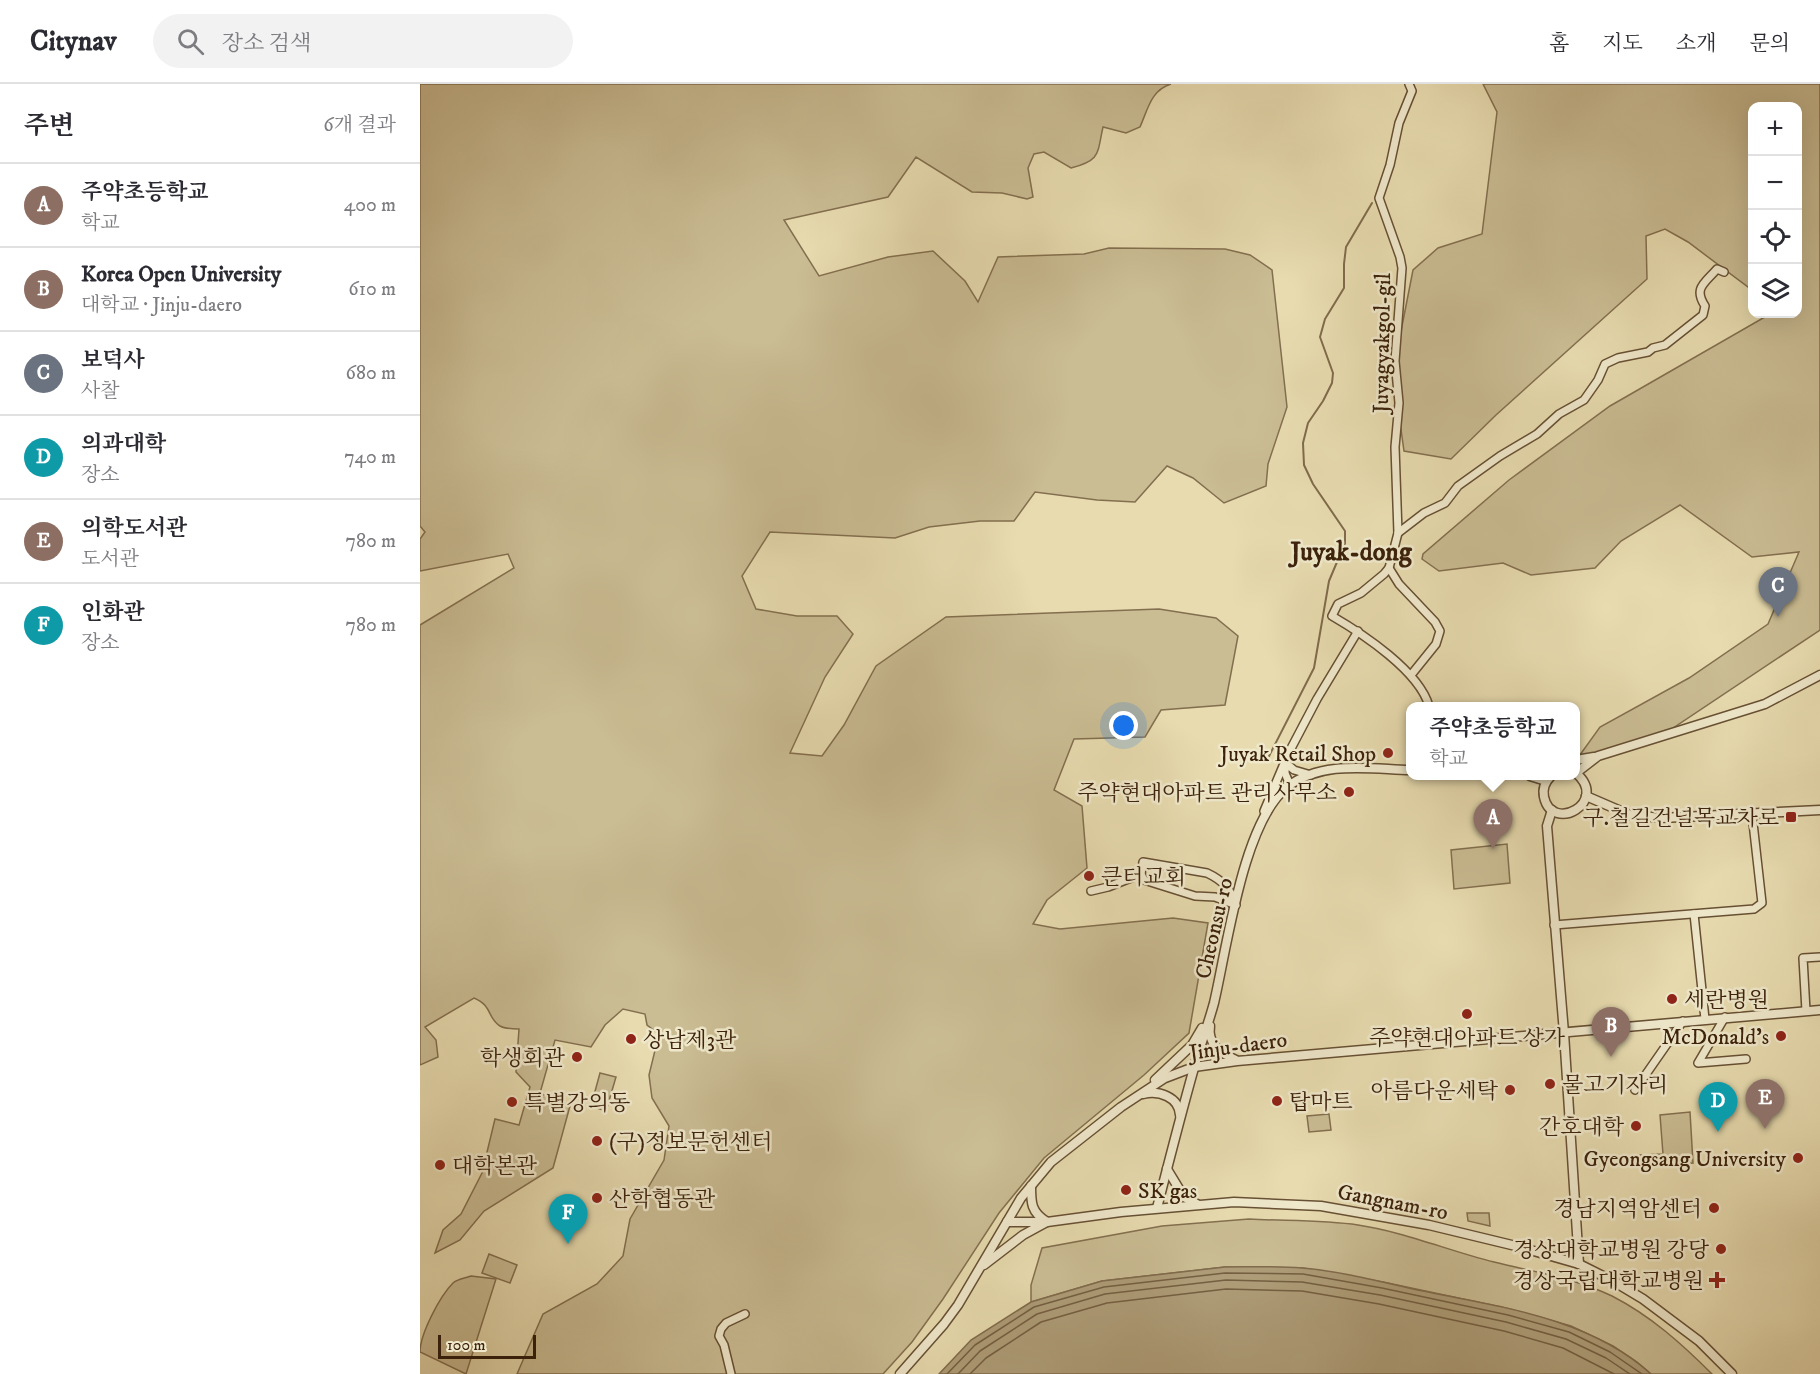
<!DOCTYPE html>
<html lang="ko">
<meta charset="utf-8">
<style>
body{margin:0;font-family:"IM FELL DW Pica","Noto Serif KR",serif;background:#f2f2f3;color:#2b2b33}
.controls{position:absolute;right:18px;top:18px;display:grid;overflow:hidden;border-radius:12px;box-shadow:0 6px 24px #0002}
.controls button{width:54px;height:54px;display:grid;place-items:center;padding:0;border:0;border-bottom:2px solid #e1e1e2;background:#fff;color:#2b2b33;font:30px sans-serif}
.scale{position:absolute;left:18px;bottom:15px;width:98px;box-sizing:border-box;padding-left:6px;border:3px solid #3c220b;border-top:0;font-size:16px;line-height:21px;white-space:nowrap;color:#3c220b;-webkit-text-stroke:4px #efe8cb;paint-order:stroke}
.you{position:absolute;left:704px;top:642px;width:21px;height:21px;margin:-15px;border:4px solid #fff;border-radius:50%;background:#1a73e8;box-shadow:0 0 0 9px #1a73e833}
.badge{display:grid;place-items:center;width:39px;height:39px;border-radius:50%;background:#db2777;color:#fff;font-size:20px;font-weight:700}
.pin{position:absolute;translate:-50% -50px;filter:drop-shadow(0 2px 3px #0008)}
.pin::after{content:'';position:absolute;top:32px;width:21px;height:18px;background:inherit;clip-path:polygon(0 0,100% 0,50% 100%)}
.popup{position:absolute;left:986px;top:618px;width:174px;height:78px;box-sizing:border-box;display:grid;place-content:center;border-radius:12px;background:#fff;filter:drop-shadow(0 2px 4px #0005);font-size:20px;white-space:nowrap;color:#7c7c81}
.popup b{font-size:22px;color:#2b2b33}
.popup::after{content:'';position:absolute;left:50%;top:100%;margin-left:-12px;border:12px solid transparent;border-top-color:#fff}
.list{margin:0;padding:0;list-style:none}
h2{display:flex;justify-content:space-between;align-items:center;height:78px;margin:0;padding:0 24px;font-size:26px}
h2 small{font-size:20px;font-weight:400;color:#7c7c81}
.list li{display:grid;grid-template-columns:39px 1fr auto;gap:18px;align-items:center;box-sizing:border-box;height:84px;padding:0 24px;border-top:2px solid #e1e1e2}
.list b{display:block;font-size:22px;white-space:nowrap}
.list p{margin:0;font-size:20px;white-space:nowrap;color:#7c7c81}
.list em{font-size:20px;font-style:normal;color:#7c7c81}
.icon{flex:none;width:33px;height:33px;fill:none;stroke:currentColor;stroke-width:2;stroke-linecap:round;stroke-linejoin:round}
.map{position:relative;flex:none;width:1400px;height:1290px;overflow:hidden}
header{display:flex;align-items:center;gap:36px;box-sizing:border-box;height:84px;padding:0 30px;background:#fff;border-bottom:2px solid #e1e1e2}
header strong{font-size:28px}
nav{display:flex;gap:33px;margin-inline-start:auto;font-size:21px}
.search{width:420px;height:54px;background:#f2f2f3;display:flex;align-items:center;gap:15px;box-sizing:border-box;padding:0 21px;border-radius:33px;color:#7c7c81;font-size:22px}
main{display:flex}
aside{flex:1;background:#fff}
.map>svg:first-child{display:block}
.green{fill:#cabc93;stroke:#836f4f;stroke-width:1.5}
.water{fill:#ad9c77;stroke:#806b4c;stroke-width:1.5}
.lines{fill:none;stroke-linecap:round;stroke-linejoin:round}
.shore{stroke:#745f41;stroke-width:1.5}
.stream{stroke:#806b4c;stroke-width:2}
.minor-casing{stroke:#675034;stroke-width:10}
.tertiary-casing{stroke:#675034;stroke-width:11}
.minor{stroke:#efe8cb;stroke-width:7}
.tertiary{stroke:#efe8cb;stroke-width:8}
.poi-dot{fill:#8f2418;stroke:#efe8cb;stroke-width:2}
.labels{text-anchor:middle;stroke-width:5;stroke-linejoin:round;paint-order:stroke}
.street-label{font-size:22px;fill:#3c220b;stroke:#efe8cb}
.poi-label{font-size:22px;fill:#3c220b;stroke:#efe8cb;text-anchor:end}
.quarter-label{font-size:26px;font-weight:bold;fill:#3c220b;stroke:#efe8cb}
</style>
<header>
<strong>Citynav</strong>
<div class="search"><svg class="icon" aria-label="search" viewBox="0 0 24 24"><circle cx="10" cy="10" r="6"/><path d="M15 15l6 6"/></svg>장소 검색</div>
<nav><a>홈</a><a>지도</a><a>소개</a><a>문의</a></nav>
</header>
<main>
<aside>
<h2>주변<small>6개 결과</small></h2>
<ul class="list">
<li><span class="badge" style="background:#8d6e63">A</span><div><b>주약초등학교</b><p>학교</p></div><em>400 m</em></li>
<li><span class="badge" style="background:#8d6e63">B</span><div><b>Korea Open University</b><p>대학교 · Jinju-daero</p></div><em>610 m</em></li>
<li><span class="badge" style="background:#6b7280">C</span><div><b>보덕사</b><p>사찰</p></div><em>680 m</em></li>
<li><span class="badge" style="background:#0f9aa8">D</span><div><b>의과대학</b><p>장소</p></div><em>740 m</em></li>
<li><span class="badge" style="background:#8d6e63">E</span><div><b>의학도서관</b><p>도서관</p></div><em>780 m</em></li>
<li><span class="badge" style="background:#0f9aa8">F</span><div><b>인화관</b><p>장소</p></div><em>780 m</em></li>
</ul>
</aside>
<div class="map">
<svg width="1400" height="1290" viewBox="0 0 1400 1290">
<rect width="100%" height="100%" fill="#e7dbaf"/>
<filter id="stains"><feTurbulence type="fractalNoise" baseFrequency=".00333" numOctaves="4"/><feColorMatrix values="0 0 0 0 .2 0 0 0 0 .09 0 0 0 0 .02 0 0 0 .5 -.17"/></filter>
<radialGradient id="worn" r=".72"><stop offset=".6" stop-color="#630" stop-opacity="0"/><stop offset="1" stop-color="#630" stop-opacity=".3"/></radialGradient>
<g class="green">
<path d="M 0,0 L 751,0 C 731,6 728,25 720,43 L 706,49 L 683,43 C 677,70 681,76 651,84 L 624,68 L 614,70 L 608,84 L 613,113 L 607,115 L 582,109 L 552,108 L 496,73 L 468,113 L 364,136 L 399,192 L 468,173 L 513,167 L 545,197 L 558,218 L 578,173 L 664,170 L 689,164 L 805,165 L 830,171 L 852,186 L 867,323 L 848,380 L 846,402 L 804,419 L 773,394 L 747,382 L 715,418 L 677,416 L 615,408 L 594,437 L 560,437 L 509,443 L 475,454 L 350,448 L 322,492 L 336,525 L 377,532 L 417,532 L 433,550 L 405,593 L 370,669 L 402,672 L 424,641 L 456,582 L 526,533 L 739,525 L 796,534 L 818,552 L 805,621 L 741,626 L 725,653 L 654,655 L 634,706 L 662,722 L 667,784 L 627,816 L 613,840 L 640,845 L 753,834 L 788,839 L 769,949 L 724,991 L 624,1074 L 579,1129 L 523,1215 L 492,1258 L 463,1290 L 97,1290 L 123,1230 L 177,1200 L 203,1172 L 210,1135 L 244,1076 L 249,1042 L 232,1014 L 229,991 L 239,950 L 227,941 L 225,930 L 203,925 L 185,941 L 171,963 L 135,956 L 120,1009 L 150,1022 L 133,1084 L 64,1127 L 40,1156 L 15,1169 L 23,1146 L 41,1130 L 62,1089 L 75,1035 L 99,1041 L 110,1003 L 96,988 L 99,945 C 94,945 85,945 80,942 C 67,934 73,922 54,914 L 5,943 L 16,956 L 18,973 L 0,981 L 0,541 L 94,484 L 88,470 L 0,487 L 0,455 L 5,448 L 0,442 Z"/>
<path d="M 1063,0 L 1400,0 L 1400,546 L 1244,650 L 1157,675 L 1180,643 L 1269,594 L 1348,540 L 1379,468 L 1332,473 L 1260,421 L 1201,457 L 1175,484 L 1111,491 L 1083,479 L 1019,487 L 1002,475 L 1003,470 L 1089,396 L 1190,322 L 1350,230 L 1378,230 L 1378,22 L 1332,22 L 1332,206 L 1268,158 L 1245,145 L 1226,152 L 1227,195 L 1076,331 L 1031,375 L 984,367 L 973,288 L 993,186 L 1018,164 L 1062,150 L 1077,28 Z"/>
<path d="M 1087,760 L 1090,799 L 1034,805 L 1031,766 Z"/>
<path d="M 180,989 L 196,993 L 186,1027 L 171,1022 Z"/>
<path d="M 1270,1028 L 1273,1079 L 1221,1083 L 1220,1071 L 1243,1070 L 1240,1031 Z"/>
<path d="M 909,1030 L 911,1046 L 889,1048 L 887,1032 Z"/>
<path d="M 1047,1129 L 1069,1129 L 1070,1142 L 1048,1137 Z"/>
<path d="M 829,1135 C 865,1137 903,1136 938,1141 C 985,1148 1029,1167 1074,1178 C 1114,1188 1155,1194 1192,1212 C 1231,1232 1262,1260 1292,1290 L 1231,1290 L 1217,1278 L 1193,1262 L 1151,1242 L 1090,1225 L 963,1198 L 883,1184 L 805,1183 L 682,1197 L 611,1218 L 611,1201 L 622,1164 L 742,1142 Z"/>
<path d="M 69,1170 L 97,1181 L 90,1199 L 62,1189 Z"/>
<path d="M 51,1192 L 76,1195 L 46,1290 L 0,1268 C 0,1250 20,1212 33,1199 C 37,1195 46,1194 51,1192 Z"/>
</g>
<path class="water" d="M 805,1183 C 831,1183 857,1182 882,1184 C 921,1187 965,1199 1003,1207 C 1081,1223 1169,1234 1231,1290 L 519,1290 L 551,1256 L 611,1218 L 682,1197 Z"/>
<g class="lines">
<g class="shore">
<path d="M 527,1290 L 555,1261 L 614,1223 L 684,1203 L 805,1189 L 883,1190 L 962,1204 L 1088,1231 L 1149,1248 L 1190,1268 L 1222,1290"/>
<path d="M 538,1290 L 560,1267 L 617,1230 L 685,1210 L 806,1196 L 882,1198 L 960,1211 L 1086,1238 L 1146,1255 L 1186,1274 L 1210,1290"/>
<path d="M 550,1290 L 566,1274 L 621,1238 L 687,1219 L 806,1205 L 882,1207 L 959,1220 L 1084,1247 L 1143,1264 L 1194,1290"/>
</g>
<path class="stream" d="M 847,676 L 894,584 L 909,497 L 925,459 L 925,447 L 893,400 L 884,381 L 883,359 L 888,339 L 903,317 L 912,299 L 913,289 L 900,253 L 905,235 L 924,204 L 924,180 L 926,163 L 952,119"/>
<g class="minor-casing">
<g id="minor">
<path d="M 989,0 L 992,7 L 979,39 L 970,81 L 959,114 L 980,173 L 982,184 L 975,277 L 979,319 L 975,363 L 978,449 L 969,484 L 964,490 L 941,509 L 918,520 L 912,532 C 943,550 999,587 1009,622"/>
<path d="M 978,449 L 1004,429 L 1025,419 L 1038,402 L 1080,372 L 1117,350 L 1139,330 L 1164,316 L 1178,296 L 1185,280 L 1198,274 L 1228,268 L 1233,264 L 1245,261 L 1283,231 L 1285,222 C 1273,204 1285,199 1297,185 L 1304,188"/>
<path d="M 969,484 L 979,500 L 1015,538 L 1020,547 L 1016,560 L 991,591"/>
<path d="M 866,674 L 867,680 L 874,686 L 891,691"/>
<path d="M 870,701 L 865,689 L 866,674 L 897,615 L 938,547"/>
<path d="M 844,727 L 863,682"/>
<path d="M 723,778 L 787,789 C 802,796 811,805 816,821 L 795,813 L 775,812 L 724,796 L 721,790 Z"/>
<path d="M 671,807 L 688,803 L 721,790"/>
<path d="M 1274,830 L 1285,935"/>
<path d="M 1134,841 L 1334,825 L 1342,819 L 1332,730"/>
<path d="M 1386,927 L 1383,874 L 1400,873"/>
<path d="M 1305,933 L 1278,979 L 1326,975"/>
<path d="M 1215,1006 L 1263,937"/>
<path d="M 311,1290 L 304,1261 L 299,1252 L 301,1245 L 306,1239 L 325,1230"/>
</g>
</g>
<g class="tertiary-casing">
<g id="tertiary">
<path d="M 1156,676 L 1174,673"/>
<path d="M 1156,689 L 1178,672 L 1345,620 L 1400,591"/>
<path d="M 1110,692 L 1126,697"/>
<path d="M 1131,692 C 1125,698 1122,704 1124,713 C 1132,750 1190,718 1156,689"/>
<path d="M 1166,712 L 1210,731 L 1242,734 L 1400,726"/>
<path d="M 1132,726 L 1127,742 L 1144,949 L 1159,1180"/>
<path d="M 790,942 C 787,960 801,969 816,976"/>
<path d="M 735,996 L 772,961 L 782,944"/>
<path d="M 723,1010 C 739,1006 759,1013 760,1031"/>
<path d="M 747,1085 L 764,1113 L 777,1120"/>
<path d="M 611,1102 C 611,1119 611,1128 627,1138"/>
<path d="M 737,1124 C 749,1077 761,1030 774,984 C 780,962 788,941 794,919 C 807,864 823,738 867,703 C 902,676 950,685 990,686"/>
<path d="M 587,1138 L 627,1138 L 701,1128 L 814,1118 L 901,1122 L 1009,1141 L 1100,1163 L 1159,1180 L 1193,1197 L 1223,1215 L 1279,1257 L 1312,1290"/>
<path d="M 564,1181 L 603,1151 L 625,1139"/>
<path d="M 480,1290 L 524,1240 L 538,1221 L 601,1114 L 631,1078 L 701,1023 L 745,994 L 774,983 L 817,977 L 1400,926"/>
</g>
</g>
<use href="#minor" class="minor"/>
<use href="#tertiary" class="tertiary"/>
</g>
<g class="poi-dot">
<circle cx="968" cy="669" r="6"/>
<circle cx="929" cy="708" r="6"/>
<rect x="1365" y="727" width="12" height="12" rx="3"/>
<circle cx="669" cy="792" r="6"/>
<circle cx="1252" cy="915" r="6"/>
<circle cx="1047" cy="930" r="6"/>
<circle cx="1361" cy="952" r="6"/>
<circle cx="211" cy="955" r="6"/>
<circle cx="157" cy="973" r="6"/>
<circle cx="1130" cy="1000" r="6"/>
<circle cx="1090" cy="1006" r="6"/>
<circle cx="857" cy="1017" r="6"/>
<circle cx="92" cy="1018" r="6"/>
<circle cx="1216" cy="1042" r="6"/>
<circle cx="177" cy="1057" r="6"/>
<circle cx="1378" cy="1074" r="6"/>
<circle cx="20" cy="1081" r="6"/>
<circle cx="706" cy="1106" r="6"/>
<circle cx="177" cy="1114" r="6"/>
<circle cx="1294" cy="1124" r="6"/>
<circle cx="1301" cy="1165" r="6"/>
<path d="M1294 1187h6v6h6v6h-6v6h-6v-6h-6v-6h6z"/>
</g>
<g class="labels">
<g class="street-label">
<text transform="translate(961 259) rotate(-89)" y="8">Juyagyakgol-gil</text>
<text transform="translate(793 844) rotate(-77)" y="8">Cheonsu-ro</text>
<text transform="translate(818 961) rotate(-8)" y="8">Jinju-daero</text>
<text transform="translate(973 1117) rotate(11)" y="8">Gangnam-ro</text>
</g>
<g class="poi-label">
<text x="956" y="677">Juyak Retail Shop</text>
<text x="917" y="716">주약현대아파트 관리사무소</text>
<text x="1359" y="741">구.철길건널목교차로</text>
<text x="681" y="800" text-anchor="start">큰터교회</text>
<text x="1264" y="923" text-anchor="start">세란병원</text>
<text x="1349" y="960">McDonald's</text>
<text x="1047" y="961" text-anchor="middle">주약현대아파트 상가</text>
<text x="223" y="963" text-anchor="start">상남제3관</text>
<text x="145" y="981">학생회관</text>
<text x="1142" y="1008" text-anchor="start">물고기자리</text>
<text x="1078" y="1014">아름다운세탁</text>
<text x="869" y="1025" text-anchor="start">탑마트</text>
<text x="104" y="1026" text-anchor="start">특별강의동</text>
<text x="1204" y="1050">간호대학</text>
<text x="189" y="1065" text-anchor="start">(구)정보문헌센터</text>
<text x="1366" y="1082">Gyeongsang University</text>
<text x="32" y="1089" text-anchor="start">대학본관</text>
<text x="718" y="1114" text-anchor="start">SK gas</text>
<text x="189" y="1122" text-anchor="start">산학협동관</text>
<text x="1282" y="1132">경남지역암센터</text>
<text x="1289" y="1173">경상대학교병원 강당</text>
<text x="1284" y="1204">경상국립대학교병원</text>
</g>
<g class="quarter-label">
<text x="931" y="476">Juyak-dong</text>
</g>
</g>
<rect width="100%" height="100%" filter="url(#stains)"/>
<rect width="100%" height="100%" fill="url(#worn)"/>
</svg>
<div class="controls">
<button>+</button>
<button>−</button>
<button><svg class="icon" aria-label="locate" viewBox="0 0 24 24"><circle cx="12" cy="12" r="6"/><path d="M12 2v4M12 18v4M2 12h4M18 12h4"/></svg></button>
<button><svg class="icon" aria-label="layers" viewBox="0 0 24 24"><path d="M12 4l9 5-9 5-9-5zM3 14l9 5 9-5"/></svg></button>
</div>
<div class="scale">100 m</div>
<div class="you"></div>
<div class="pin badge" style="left:1073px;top:765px;background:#8d6e63">A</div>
<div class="popup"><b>주약초등학교</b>학교</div>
<div class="pin badge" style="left:1191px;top:973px;background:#8d6e63">B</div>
<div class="pin badge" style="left:1358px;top:533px;background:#6b7280">C</div>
<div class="pin badge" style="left:1298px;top:1048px;background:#0f9aa8">D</div>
<div class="pin badge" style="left:1345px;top:1045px;background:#8d6e63">E</div>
<div class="pin badge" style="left:148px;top:1160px;background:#0f9aa8">F</div>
</div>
</main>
